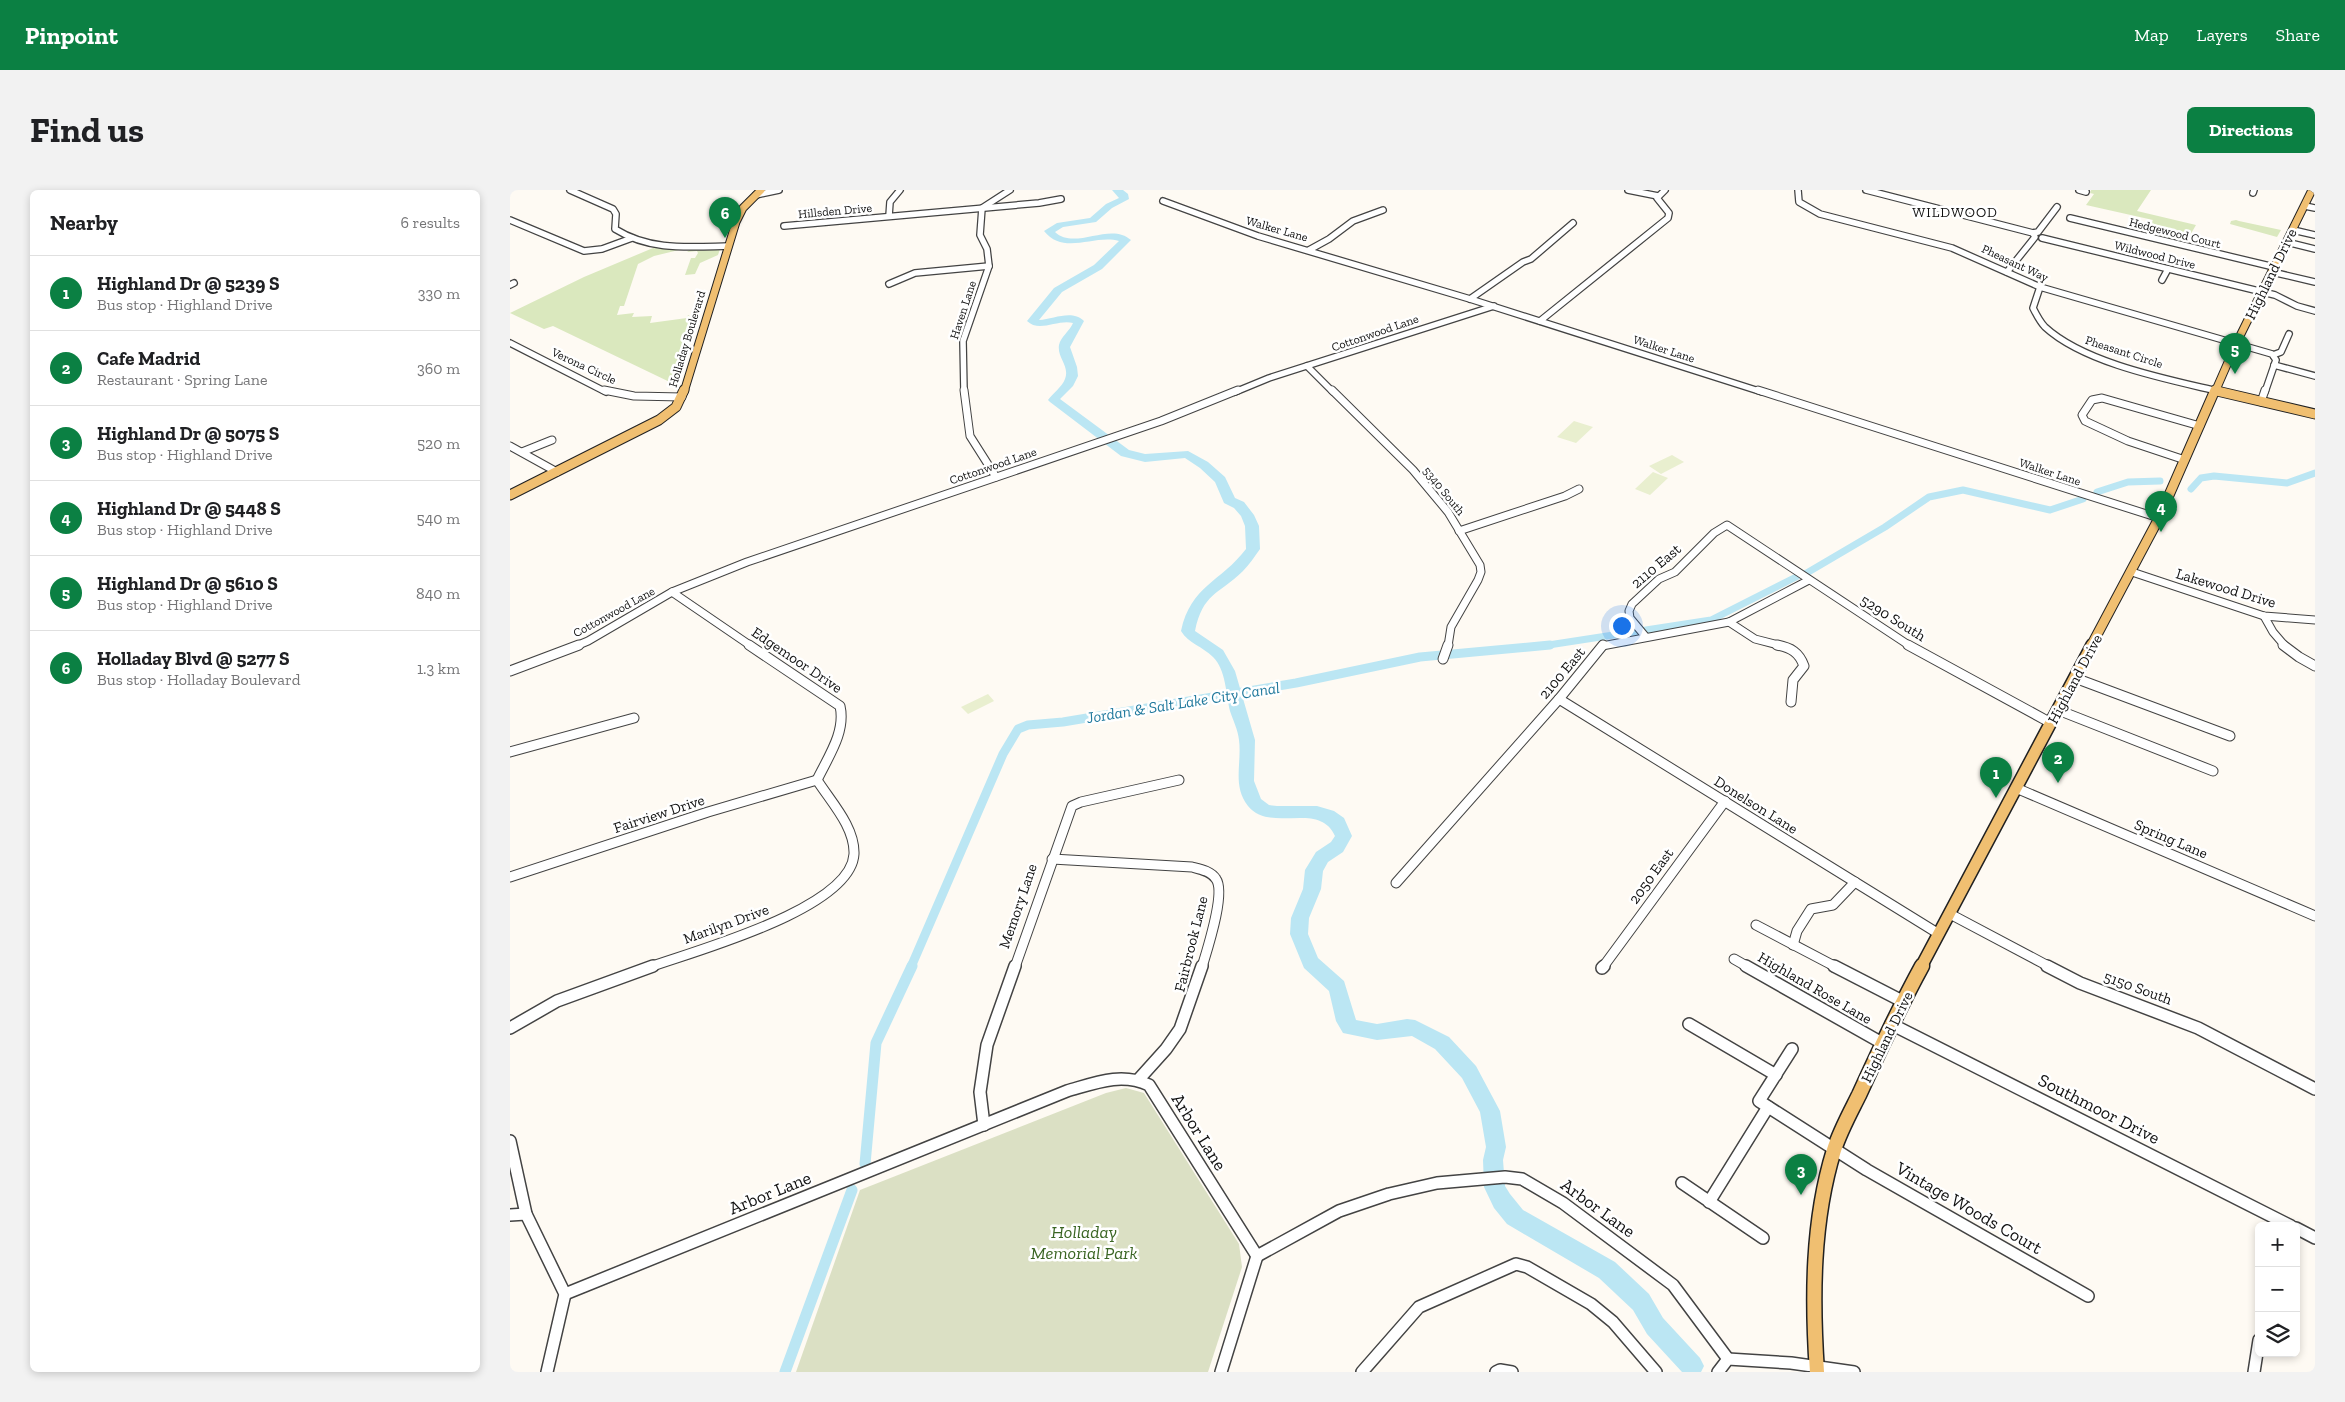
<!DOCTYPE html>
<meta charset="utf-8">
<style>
body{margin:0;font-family:"Zilla Slab",serif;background:#f2f2f2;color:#202124}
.controls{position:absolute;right:15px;bottom:15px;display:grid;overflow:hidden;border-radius:8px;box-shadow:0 2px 8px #0003}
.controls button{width:45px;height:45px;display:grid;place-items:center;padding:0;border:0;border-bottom:1px solid #e0e0e0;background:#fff;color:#202124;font:25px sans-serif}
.you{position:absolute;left:1111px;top:435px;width:18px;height:18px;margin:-12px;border:4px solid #fff;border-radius:50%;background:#1a73e8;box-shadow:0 0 0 8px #1a73e833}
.badge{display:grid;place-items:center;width:32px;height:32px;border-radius:50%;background:#0b8043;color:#fff;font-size:16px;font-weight:700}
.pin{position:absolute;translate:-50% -41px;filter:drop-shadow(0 1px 2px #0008)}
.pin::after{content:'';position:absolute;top:26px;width:18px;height:15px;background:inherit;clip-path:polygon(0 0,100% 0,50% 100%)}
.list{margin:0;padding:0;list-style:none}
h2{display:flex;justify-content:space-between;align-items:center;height:65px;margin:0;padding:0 20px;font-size:21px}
h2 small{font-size:16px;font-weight:400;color:#757577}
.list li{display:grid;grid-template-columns:32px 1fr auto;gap:15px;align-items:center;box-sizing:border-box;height:75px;padding:0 20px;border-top:1px solid #e0e0e0}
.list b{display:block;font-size:19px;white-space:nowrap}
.list p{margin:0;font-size:16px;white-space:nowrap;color:#757577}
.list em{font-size:16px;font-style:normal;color:#757577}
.icon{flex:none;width:28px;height:28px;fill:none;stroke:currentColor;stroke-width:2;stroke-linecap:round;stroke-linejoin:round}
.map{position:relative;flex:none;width:1805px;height:1182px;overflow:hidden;border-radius:8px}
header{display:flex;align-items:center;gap:30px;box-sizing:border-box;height:70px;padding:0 25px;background:#0b8043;color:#fff}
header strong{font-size:24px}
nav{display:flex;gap:28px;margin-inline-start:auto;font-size:18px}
.intro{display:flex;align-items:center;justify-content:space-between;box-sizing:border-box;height:120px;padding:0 30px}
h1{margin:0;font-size:35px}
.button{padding:12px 22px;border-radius:8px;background:#0b8043;color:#fff;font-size:18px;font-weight:700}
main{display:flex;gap:30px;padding:0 30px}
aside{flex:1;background:#fff;border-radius:8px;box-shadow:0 2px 8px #0003}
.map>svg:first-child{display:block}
.green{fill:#dae8be}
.cemetery{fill:#dbe0c4}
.pitch{fill:#e9efcf}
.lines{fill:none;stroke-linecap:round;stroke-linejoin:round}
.canal-far2{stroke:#bbe6f3;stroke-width:7}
.canal-far1{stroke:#bbe6f3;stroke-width:9}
.canal{stroke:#bbe6f3;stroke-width:11}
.river{fill:#bbe6f3;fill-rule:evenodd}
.minor-far3-casing{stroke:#434343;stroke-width:8}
.minor-far2-casing{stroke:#434343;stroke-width:9}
.minor-far1-casing{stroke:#434343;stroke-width:11}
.minor-casing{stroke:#434343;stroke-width:14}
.major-far3-casing{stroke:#212121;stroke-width:9}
.major-far2-casing{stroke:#212121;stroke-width:11}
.major-far1-casing{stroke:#212121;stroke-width:14}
.major-casing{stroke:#212121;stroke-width:17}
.minor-far3{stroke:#fff;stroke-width:5.5}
.minor-far2{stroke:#fff;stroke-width:7}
.minor-far1{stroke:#fff;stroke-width:9}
.minor{stroke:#fff;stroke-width:11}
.major-far3{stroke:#f0bf71;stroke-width:7}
.major-far2{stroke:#f0bf71;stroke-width:9}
.major-far1{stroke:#f0bf71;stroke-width:11}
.major{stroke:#f0bf71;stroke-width:14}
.labels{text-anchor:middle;stroke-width:5;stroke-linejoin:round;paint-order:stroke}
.far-street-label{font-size:12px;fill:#101010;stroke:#fff}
.far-neighbourhood-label{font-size:14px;letter-spacing:1px;fill:#101010;stroke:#fff}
.street-label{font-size:15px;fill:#101010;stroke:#fff}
.water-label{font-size:16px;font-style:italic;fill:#1f789c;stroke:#fff}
.near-street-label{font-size:18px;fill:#101010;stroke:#fff}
.near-park-label{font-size:18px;font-style:italic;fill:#3a6523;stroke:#fff}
</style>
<header>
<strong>Pinpoint</strong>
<nav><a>Map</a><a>Layers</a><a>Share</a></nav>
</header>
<div class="intro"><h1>Find us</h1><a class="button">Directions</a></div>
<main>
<aside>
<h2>Nearby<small>6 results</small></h2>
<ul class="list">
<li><span class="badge">1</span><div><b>Highland Dr @ 5239 S</b><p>Bus stop · Highland Drive</p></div><em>330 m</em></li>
<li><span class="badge">2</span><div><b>Cafe Madrid</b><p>Restaurant · Spring Lane</p></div><em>360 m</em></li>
<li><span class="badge">3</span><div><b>Highland Dr @ 5075 S</b><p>Bus stop · Highland Drive</p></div><em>520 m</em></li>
<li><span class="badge">4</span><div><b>Highland Dr @ 5448 S</b><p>Bus stop · Highland Drive</p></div><em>540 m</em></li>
<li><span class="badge">5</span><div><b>Highland Dr @ 5610 S</b><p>Bus stop · Highland Drive</p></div><em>840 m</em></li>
<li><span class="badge">6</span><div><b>Holladay Blvd @ 5277 S</b><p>Bus stop · Holladay Boulevard</p></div><em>1.3 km</em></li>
</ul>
</aside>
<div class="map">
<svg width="1805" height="1182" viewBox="0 0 1805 1182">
<rect width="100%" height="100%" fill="#fefaf3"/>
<g class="green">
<path d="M 1581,0 L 1641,0 L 1627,21 L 1686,35 L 1675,54 L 1634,44 L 1643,30 L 1576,15 L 1584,4 L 1580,3 Z"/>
<path d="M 1726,30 L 1729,31 L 1771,40 L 1767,47 L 1720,34 L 1721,31 Z"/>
<path d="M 143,58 L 173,59 L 144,66 L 128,74 L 114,116 L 110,116 L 107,125 L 124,123 L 122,127 L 142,126 L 140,133 L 177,128 L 178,125 L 186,130 L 166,195 L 43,136 L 34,139 L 0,123 L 74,87 Z"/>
<path d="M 181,59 L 210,59 L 208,65 L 190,73 L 185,84 L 175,85 L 181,68 L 185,68 L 188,63 L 187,61 L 177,62 Z"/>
</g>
<path class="cemetery" d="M 616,898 L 634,903 L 729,1054 L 732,1077 L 698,1182 L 286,1182 L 350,1000 L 596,903 Z"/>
<g class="pitch">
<path d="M 1064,231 L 1083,237 L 1066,253 L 1047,247 Z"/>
<path d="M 1162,265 L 1174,272 L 1151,284 L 1139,276 Z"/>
<path d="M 1143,282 L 1158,288 L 1140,305 L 1125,299 Z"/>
<path d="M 478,504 L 484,511 L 458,524 L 451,517 Z"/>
</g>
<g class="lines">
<g class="canal-far2">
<path d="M 1681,299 L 1691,288 L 1704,286 L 1777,293 L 1805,283"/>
<path d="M 1587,302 L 1618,292 L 1650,291"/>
<path d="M 1295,384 L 1375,337 L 1419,307 L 1453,300 L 1540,320 L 1573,309"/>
<path d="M 1032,456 L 1201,430 L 1288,386"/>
</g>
<path class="canal-far1" d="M 401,777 L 493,564 L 508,539 L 518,535 L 553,532 L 786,493 L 910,467 L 1040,455"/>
<g class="canal">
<path d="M 355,974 L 366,853 L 402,776"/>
<path d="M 275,1182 L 342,1000"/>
</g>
<path class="river" d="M 602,0 L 613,0 L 618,4 L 619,9 L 602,18 L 586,32 L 553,37 L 545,42 C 565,61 600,31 621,50 L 592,79 L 552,102 L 529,130 C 544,129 562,119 574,131 L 560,157 L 567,177 L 568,186 L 563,196 L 550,209 L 619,260 L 635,264 L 678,261 L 698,272 L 715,287 L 725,308 L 734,312 L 744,325 L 749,336 L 750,359 C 745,366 739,375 733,381 C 708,405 693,403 685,441 L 713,460 L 725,481 L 745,550 L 744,591 L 751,609 L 759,615 L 767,616 L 807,616 L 824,621 L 834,628 L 842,646 L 833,662 L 818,672 L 813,681 L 811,699 L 799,728 L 798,744 L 808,768 L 834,791 L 846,830 L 867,834 L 897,829 L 905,830 L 939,847 L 966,876 L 990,921 L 996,957 L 993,970 L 995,996 L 1000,1004 L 1013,1020 L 1105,1072 L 1139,1104 L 1153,1128 L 1190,1168 L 1194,1176 L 1191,1182 L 1172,1182 L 1137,1144 L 1123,1120 L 1089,1088 L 997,1034 L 984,1018 L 974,997 L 973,970 L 976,957 L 970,922 L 952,888 L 925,859 L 902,846 L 867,850 L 833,843 L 826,831 L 819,801 L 794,778 L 780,744 L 781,728 L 793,699 L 795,680 L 806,662 L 821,652 L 825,646 C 809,610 761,644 738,616 C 722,596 732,573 729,550 C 728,540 723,530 720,521 C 716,504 716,480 703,467 C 692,456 679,454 671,441 C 681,395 711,392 736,359 L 735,336 L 731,326 L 724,318 L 714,313 L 705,292 L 690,278 L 675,268 L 635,272 L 611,266 L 540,212 L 538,210 C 543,203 552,197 555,189 C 560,176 547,168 549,155 C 551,146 560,141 563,133 C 548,129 529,143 517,131 L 544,98 L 584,75 L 609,51 C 584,44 554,66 534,41 L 547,33 L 580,28 L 596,14 L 609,8 Z"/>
<g class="minor-far3-casing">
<g id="minor-far3">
<path d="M 60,0 L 103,19 L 106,24 L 105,39 C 140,61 178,57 218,56"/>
<path d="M 1118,0 L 1148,6"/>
<path d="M 1288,0 L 1289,12 L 1310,24 L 1442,58 L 1530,97 L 1762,164 L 1766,170 L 1755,202"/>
<path d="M 1356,0 L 1523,43"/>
<path d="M 1569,0 L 1576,2"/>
<path d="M 1743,3 L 1744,0"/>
<path d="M 246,5 L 269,0"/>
<path d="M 653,11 L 748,46 L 960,109 L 1252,202"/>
<path d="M 1795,16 L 1805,18"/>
<path d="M 379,26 L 380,12 L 390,0"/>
<path d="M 1560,28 L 1764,77"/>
<path d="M 0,30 L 74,61 L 92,59 L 122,48"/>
<path d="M 274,36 L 529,13 L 551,9"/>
<path d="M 1783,40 L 1805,45"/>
<path d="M 1523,43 L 1528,42 L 1547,17"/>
<path d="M 1532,48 L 1765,105 L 1787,116 L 1805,121"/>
<path d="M 1776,52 L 1805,59"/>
<path d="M 799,60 L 819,49 L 843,31 L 873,20"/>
<path d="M 1497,82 L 1525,47 L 1523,43"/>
<path d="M 1762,82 L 1805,92"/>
<path d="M 1652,90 L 1658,79"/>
<path d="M 379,94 L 405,83 L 479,76"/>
<path d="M 0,95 L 4,93"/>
<path d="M 1530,97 L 1523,118 C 1526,124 1530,132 1535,137 C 1574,173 1656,189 1707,201"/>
<path d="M 960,109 L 1013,72 L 1021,69 L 1063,33"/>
<path d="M 1030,131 L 1158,28 L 1159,23 L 1147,8 L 1155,0"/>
<path d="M 0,153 L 96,202"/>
<path d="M 1763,165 L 1771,162 L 1779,144"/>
<path d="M 1764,175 L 1805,186"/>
<path d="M 797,176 L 823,202"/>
<path d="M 454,202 L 453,151 L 479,76 L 477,59 L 470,45 L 472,18 L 500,0"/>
<path d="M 725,202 L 759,188 L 984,116"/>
</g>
</g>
<g class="minor-far2-casing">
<g id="minor-far2">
<path d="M 94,200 L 124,206 L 172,207"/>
<path d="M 454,200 L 460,246 L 486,287"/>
<path d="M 822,200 L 903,280 L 938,322 L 970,375 L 971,382 L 968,390 L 941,437 L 938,456"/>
<path d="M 1248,200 L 1649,328"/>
<path d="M 1705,200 L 1707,201"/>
<path d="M 1751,212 L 1755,200"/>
<path d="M 0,256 L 47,282"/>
<path d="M 12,262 L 42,250"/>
<path d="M 1675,270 L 1618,251 L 1575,231 L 1572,225 L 1582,210 L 1592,208 L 1690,236"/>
<path d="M 949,341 L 1055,306 L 1069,299"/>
<path d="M 1622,382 L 1754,426 L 1805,430"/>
<path d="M 162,402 L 241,456"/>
<path d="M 1754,426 L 1763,442 L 1775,456"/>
<path d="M 1219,432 L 1245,449 L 1272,456"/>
<path d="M 1135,446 L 1120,428 L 1119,421 L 1122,414 L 1149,389 L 1165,382 L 1204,343 L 1217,335 L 1400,456"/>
<path d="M 66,456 L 78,451 L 162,402 L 237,372 L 651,231 L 728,200"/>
<path d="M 1092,456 L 1219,432 L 1299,390"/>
</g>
</g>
<g class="minor-far1-casing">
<g id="minor-far1">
<path d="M 239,455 L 330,516 C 336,542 318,567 307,590"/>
<path d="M 1267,455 C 1281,458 1289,462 1294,476 L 1283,490 L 1281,512"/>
<path d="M 1398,455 L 1541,533"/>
<path d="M 1773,455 L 1789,467 L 1805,476"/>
<path d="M 933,469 L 938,455"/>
<path d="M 0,481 L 69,455"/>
<path d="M 1565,488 L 1720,546"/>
<path d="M 1049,509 L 1429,744"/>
<path d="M 1548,520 L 1703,581"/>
<path d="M 0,562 L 124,528"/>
<path d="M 1506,598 L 1805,726"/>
<path d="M 542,669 L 682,677 C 690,679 701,681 706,689 C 716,703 697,760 692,777"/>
<path d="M 0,687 L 198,622 L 307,590"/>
<path d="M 886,693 L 1049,509 L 1093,455"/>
<path d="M 1440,724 L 1540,777"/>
<path d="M 1246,735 L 1326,777"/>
<path d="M 1283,755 L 1287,741 L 1301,719 L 1323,715 L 1345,692"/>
<path d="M 1224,769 L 1238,777"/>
<path d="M 140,777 C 184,761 341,719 344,664 C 345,637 321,612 307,590"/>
<path d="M 505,777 L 562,616 L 571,612 L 669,590"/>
<path d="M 1093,777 L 1215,611"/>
</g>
</g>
<g class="minor-casing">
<g id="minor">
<path d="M 1236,776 L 1372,853"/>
<path d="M 1324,776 L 1394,812"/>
<path d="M 1537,776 L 1570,793 L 1688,838 L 1805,899"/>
<path d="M 1092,778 L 1094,776"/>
<path d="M 1179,834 L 1266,885"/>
<path d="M 1381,834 L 1781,1036"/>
<path d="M 0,838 L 47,811 L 143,776"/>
<path d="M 1282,859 L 1249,911 L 1357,980 L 1578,1106"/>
<path d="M 629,889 L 656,859 L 670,839 L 692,776"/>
<path d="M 474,935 L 470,902 L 477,855 L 505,776"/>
<path d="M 0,951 L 16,1024 L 55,1104 L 37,1182"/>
<path d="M 1172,993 L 1253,1048"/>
<path d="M 1199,1012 L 1258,917"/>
<path d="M 0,1025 L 16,1024"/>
<path d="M 1786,1038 L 1805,1048"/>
<path d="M 55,1104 L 557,901 C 585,893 611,882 639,895 L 747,1066 L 829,1021 L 879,1004 L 927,993 L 995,987 L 1012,989 L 1053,1013 L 1163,1095 L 1218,1169"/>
<path d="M 711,1182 L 747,1066"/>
<path d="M 852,1182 L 909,1117 L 1006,1074 L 1017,1077 L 1081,1114 L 1103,1132 L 1146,1182"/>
<path d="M 986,1182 L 990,1180 L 1002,1182"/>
<path d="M 1208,1182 L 1218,1169 L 1281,1173 L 1344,1182"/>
<path d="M 1744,1182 L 1749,1150"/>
</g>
</g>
<g class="major-far3-casing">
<g id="major-far3">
<path d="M 1707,201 L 1710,202"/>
<path d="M 174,202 L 226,32 L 233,18 L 251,0"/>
<path d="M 1705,202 L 1726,154 L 1802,0"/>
</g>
</g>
<g class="major-far2-casing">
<g id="major-far2">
<path d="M 1707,201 L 1805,224"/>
<path d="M 0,305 L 149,230 L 166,217 L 174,200"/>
<path d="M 1581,456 L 1649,328 L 1705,200"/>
</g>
</g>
<g class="major-far1-casing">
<path id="major-far1" d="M 1411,777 L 1582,455"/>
</g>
<g class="major-casing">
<path id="major" d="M 1307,1182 C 1302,1109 1302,1031 1324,960 C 1330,941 1340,923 1349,905 C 1369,861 1389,818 1412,776"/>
</g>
<use href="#minor-far3" class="minor-far3"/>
<use href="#minor-far2" class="minor-far2"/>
<use href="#minor-far1" class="minor-far1"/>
<use href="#minor" class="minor"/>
<use href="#major-far3" class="major-far3"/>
<use href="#major-far2" class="major-far2"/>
<use href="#major-far1" class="major-far1"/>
<use href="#major" class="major"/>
</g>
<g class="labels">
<g class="far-street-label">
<text transform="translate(325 21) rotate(-5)" y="4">Hillsden Drive</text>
<text transform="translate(767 39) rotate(16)" y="4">Walker Lane</text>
<text transform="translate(1665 43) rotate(14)" y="4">Hedgewood Court</text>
<text transform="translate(1645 65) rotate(14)" y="4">Wildwood Drive</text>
<text transform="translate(1505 73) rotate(25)" y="4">Pheasant Way</text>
<text transform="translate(453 120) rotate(-72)" y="4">Haven Lane</text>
<text transform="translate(865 143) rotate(-19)" y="4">Cottonwood Lane</text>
<text transform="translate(177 149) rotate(-73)" y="4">Holladay Boulevard</text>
<text transform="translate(1154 159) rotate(18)" y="4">Walker Lane</text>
<text transform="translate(1614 162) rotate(18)" y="4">Pheasant Circle</text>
<text transform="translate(74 176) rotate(25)" y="4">Verona Circle</text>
<text transform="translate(483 276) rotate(-19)" y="4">Cottonwood Lane</text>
<text transform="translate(1540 282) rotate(18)" y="4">Walker Lane</text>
<text transform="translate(934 301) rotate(51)" y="4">5340 South</text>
<text transform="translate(104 422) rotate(-29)" y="4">Cottonwood Lane</text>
</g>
<g class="far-neighbourhood-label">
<text x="1445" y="27">WILDWOOD</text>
</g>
<g class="street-label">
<text transform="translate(1761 84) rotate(-64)" y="5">Highland Drive</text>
<text transform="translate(1146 376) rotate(-40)" y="5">2110 East</text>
<text transform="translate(1716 398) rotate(17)" y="5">Lakewood Drive</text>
<text transform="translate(1383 428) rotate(32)" y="5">5290 South</text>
<text transform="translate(287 470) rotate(34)" y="5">Edgemoor Drive</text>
<text transform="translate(1052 483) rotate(-50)" y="5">2100 East</text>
<text transform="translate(1565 489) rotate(-62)" y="5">Highland Drive</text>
<text transform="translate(1246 615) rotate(32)" y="5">Donelson Lane</text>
<text transform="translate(149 624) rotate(-18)" y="5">Fairview Drive</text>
<text transform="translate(1661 649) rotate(23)" y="5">Spring Lane</text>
<text transform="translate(1141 686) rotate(-54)" y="5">2050 East</text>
<text transform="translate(508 716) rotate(-71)" y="5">Memory Lane</text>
<text transform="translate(216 734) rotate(-20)" y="5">Marilyn Drive</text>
<text transform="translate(681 754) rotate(-76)" y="5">Fairbrook Lane</text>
<text transform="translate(1305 798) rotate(30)" y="5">Highland Rose Lane</text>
<text transform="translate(1628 798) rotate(20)" y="5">5150 South</text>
<text transform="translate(1377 847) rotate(-64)" y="5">Highland Drive</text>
</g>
<g class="water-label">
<text transform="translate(673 512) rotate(-9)" y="6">Jordan &amp; Salt Lake City Canal</text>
</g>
<g class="near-street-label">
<text transform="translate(1589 919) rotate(27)" y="6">Southmoor Drive</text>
<text transform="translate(689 942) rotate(58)" y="6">Arbor Lane</text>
<text transform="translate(260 1003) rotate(-22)" y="6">Arbor Lane</text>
<text transform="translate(1088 1018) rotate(36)" y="6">Arbor Lane</text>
<text transform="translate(1459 1018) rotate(30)" y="6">Vintage Woods Court</text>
</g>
<g class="near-park-label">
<text x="574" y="1048">Holladay<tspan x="574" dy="21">Memorial Park</tspan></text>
</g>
</g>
</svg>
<div class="controls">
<button>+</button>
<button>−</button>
<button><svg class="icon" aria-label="layers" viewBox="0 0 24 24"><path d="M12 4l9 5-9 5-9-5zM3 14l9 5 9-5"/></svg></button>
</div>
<div class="you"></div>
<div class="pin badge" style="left:1486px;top:608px">1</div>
<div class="pin badge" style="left:1548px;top:593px">2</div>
<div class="pin badge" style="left:1291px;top:1005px">3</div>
<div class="pin badge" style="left:1651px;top:342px">4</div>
<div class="pin badge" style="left:1725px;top:184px">5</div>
<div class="pin badge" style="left:215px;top:48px">6</div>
</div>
</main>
